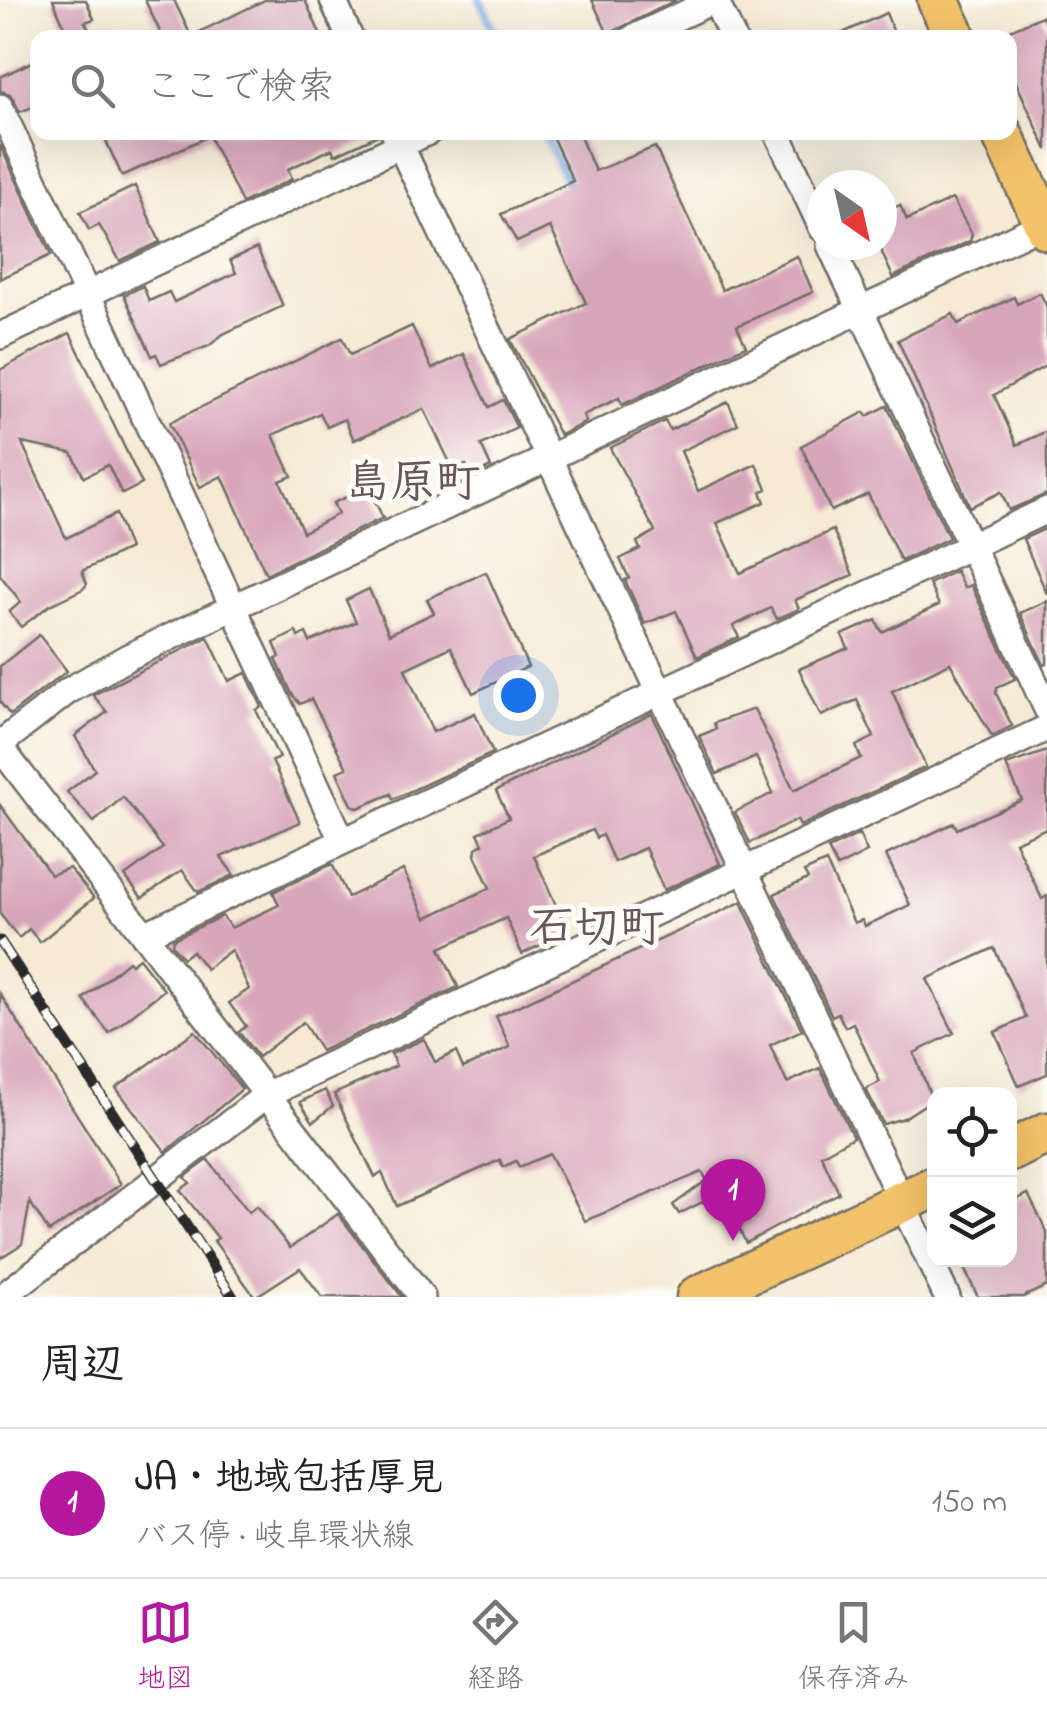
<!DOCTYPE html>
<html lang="ja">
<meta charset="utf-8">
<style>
body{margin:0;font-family:"Indie Flower","Klee One",sans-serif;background:#f6f6f6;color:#222}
.controls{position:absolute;right:30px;bottom:30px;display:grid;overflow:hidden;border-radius:20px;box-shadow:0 10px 40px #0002}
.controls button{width:90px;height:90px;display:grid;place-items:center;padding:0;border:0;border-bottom:2px solid #e0e0e0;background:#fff;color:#222;font:50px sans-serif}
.compass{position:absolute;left:807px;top:170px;width:90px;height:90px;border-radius:50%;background:#fff;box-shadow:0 10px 40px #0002;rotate:146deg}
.you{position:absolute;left:518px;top:695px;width:35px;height:35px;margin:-25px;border:8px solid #fff;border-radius:50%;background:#1a73e8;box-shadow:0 0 0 15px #1a73e833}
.badge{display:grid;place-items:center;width:65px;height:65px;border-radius:50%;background:#b5179e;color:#fff;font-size:32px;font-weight:700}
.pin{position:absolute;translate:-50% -82px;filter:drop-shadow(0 2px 5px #0008)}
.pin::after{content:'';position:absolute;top:52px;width:35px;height:30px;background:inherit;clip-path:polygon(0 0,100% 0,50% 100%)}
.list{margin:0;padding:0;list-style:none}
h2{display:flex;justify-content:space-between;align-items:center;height:130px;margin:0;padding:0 40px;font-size:42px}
h2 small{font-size:32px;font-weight:400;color:#767676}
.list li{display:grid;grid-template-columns:65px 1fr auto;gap:30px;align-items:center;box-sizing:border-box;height:150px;padding:0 40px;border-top:2px solid #e0e0e0}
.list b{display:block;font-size:38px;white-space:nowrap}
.list p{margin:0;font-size:32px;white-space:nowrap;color:#767676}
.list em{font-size:32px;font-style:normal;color:#767676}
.icon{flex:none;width:55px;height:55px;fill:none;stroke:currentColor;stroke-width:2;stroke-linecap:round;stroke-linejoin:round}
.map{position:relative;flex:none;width:1047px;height:1297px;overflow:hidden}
.search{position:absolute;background:#fff;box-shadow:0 10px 40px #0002;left:30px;right:30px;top:30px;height:110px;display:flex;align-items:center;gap:25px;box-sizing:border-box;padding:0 35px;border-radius:20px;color:#767676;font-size:38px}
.sheet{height:280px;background:#fff}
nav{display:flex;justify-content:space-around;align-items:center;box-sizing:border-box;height:140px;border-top:2px solid #e0e0e0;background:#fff;font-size:28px;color:#767676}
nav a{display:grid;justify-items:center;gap:5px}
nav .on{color:#b5179e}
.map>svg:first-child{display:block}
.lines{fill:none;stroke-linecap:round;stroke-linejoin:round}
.stream{stroke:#7aade7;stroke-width:8}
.building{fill:#d8a6bb}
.street-casing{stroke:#726e66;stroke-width:30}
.primary-casing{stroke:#726e66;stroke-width:45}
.street{stroke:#fff;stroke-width:25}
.primary{stroke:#f2c26a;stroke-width:40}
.rail-casing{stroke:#2b2b2b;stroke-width:11}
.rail{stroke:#fdfcf7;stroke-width:8;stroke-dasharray:22;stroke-linecap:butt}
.labels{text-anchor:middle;stroke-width:10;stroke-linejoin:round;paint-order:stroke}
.quarter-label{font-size:45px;font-weight:bold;fill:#68565d;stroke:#fdfcf7}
</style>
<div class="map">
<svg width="1047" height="1297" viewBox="0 0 1047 1297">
<rect width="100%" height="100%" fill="#fdfcf7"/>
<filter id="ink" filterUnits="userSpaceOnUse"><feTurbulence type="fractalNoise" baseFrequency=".01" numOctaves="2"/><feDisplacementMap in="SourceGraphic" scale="20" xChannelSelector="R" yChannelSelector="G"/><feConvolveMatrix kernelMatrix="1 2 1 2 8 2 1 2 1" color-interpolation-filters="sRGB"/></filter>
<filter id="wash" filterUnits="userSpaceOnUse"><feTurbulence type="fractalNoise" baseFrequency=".0048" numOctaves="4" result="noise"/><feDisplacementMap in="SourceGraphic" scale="40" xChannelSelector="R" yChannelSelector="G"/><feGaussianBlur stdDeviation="2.25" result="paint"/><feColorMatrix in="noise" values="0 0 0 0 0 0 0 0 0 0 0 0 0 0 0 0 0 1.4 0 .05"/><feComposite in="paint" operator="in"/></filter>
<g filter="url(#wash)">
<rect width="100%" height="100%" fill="#f6ead5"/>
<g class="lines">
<g class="stream">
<path d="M 480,0 L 498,38"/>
<path d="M 543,132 L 572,192"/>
</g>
</g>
<g id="blocks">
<g class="building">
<path d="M 53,0 L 86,0 L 94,19 L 85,22 L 93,38 L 69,38 Z"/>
<path d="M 145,0 L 174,0 L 191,36 L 265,0 L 305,0 L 322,38 L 163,38 Z"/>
<path d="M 592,0 L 676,0 L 608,34 Z"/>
<path d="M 886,13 L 896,38 L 832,38 Z"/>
<path d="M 1042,16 L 1047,27 L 1047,150 L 1010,69 L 1010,30 Z"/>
<path d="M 38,59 L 38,105 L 20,112 L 10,94 L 0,91 L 0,77 Z"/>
<path d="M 102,132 L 378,132 L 378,135 L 335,155 L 332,149 L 288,169 L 292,179 L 242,203 L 209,136 L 122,176 Z"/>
<path d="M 550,132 L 578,132 L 595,171 L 655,147 L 722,290 L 797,256 L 813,292 L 737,326 L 746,346 L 622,405 L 619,398 L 583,415 L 586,422 L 560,435 L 510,339 L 586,303 L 550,227 L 517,242 L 501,214 L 573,181 Z"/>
<path d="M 0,145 L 51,255 L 0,279 Z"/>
<path d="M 135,186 L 160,242 L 120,261 L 99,225 L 89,230 L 80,212 Z"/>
<path d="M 952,199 L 972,234 L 970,241 L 893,277 L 882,253 L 882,214 L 900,205 L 907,220 Z"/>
<path d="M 257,248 L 283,306 L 223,334 L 209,346 L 161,364 L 156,354 L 152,356 L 124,295 L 143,286 L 149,301 L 169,292 L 174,302 L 236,273 L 230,260 Z"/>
<path d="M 1040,293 L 1047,307 L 1047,365 L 994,395 L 1017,445 L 1047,431 L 1047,494 L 1009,510 L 1001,492 L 970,507 L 898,340 L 953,314 L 958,324 L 1014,297 L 1017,304 Z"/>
<path d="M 412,326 L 432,369 L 464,354 L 489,407 L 503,400 L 517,428 L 481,445 L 491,467 L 472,476 L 466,465 L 454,471 L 424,409 L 354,440 L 345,419 L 327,427 L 320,413 L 273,435 L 292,476 L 280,481 L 303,532 L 338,514 L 333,503 L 368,487 L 383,518 L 266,574 L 222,476 L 200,487 L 169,423 L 342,338 L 350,355 Z"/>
<path d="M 70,333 L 142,484 L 122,494 L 108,465 L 84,477 L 72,453 L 22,443 L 66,538 L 116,514 L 129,549 L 82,571 L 87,584 L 83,589 L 50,605 L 21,627 L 9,612 L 21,602 L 0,575 L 0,370 Z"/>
<path d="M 728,402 L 738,424 L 681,451 L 698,491 L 756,464 L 767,489 L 761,492 L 765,502 L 717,523 L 740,573 L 833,530 L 853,575 L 795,600 L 799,609 L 777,619 L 771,608 L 733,626 L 739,637 L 697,657 L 676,611 L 645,624 L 625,580 L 629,578 L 620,559 L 640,549 L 637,542 L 655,531 L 610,448 L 665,421 L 670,430 Z"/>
<path d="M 887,406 L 949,538 L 901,561 L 868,494 L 831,511 L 801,446 L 865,412 L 867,416 Z"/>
<path d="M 1047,528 L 1047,594 L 1023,539 Z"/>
<path d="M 956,571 L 964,588 L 971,585 L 1015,679 L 997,687 L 996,693 L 1012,726 L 992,736 L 950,663 L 892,691 L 926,767 L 800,826 L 797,820 L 750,843 L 735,812 L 773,793 L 756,757 L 717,774 L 699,736 L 716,729 L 714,723 L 754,709 L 794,790 L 861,758 L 856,746 L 874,737 L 857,700 L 821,716 L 799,669 L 848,648 L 842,635 L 876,620 L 882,632 L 939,605 L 929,584 Z"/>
<path d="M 486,572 L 528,667 L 473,693 L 451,647 L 405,669 L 433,732 L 475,713 L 493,753 L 402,795 L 393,799 L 391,794 L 358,808 L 352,805 L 337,772 L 347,768 L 311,699 L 300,704 L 292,694 L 276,659 L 280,657 L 274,643 L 296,632 L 298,637 L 306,633 L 310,642 L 356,622 L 346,600 L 369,589 L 389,634 L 434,613 L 427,599 Z"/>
<path d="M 1047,601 L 1047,664 L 1044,665 L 1020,613 Z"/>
<path d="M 39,635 L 67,671 L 10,715 L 0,702 L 0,666 Z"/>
<path d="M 208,637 L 229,681 L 246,673 L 262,707 L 256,710 L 279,758 L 272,761 L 300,822 L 221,857 L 234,875 L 198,892 L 182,870 L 142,898 L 125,876 L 163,848 L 123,797 L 94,822 L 67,792 L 95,770 L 75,736 L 107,712 L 93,695 Z"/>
<path d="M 652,714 L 720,864 L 664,890 L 645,848 L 614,862 L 602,835 L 596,838 L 592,830 L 534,856 L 568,932 L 522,954 L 506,918 L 440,948 L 458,987 L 321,1051 L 303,1022 L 258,1057 L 239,1032 L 246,1026 L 229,1003 L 249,989 L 231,950 L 206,969 L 192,951 L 183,958 L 172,945 L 173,939 L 222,916 L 231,928 L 279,905 L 273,892 L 332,864 L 348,897 L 403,870 L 426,918 L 490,888 L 475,855 L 476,848 L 483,844 L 478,833 L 509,818 L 496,791 Z"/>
<path d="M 1047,751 L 1047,828 L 1015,842 L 1042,899 L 1047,896 L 1047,1074 L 1019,1086 L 995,1032 L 1026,1018 L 994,948 L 927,979 L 954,1033 L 914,1053 L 932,1100 L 904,1118 L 883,1124 L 866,1089 L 880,1082 L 853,1023 L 845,1027 L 838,1013 L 832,1016 L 774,894 L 808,879 L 804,872 L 826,862 L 854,923 L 862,920 L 865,926 L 910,905 L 886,855 L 954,823 L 957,829 L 1022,800 L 1006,765 Z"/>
<path d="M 0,805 L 51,875 L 69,868 L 94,898 L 40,942 L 29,929 L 19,938 L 0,914 Z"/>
<path d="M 859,834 L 867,852 L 837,867 L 828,849 Z"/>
<path d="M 741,902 L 802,1030 L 770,1045 L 787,1083 L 820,1068 L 853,1137 L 821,1155 L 839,1193 L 746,1243 L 722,1192 L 679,1214 L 673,1205 L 707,1180 L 702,1172 L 585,1221 L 550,1154 L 519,1167 L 516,1161 L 503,1167 L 500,1160 L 397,1206 L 382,1173 L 375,1177 L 334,1094 L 396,1066 L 391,1054 L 424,1039 L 435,1062 L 456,1052 L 463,1068 L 510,1047 L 496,1016 Z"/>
<path d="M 139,958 L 164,990 L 109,1033 L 83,999 L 128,961 L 131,964 Z"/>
<path d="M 0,994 L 121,1184 L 49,1232 L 30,1202 L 22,1244 L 0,1258 Z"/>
<path d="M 195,1031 L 242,1089 L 166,1152 L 116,1088 Z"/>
<path d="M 325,1090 L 333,1106 L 313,1122 L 300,1102 Z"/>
<path d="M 208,1160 L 249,1212 L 257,1206 L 290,1248 L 338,1214 L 402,1297 L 322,1297 L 300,1268 L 255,1297 L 214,1241 L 218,1238 L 180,1190 L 190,1183 L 185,1177 Z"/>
<path d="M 1028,1194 L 1047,1232 L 1047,1286 L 1023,1297 L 978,1297 L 960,1260 L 1010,1260 L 1010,1203 Z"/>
</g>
</g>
</g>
<g filter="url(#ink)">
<use href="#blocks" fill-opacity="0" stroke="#726e66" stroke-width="2.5"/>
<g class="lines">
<g class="street-casing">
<g id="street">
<path d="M 333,0 L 350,38"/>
<path d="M 715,0 L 733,38"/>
<path d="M 633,38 L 714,0"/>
<path d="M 0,107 L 342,840"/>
<path d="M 394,132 L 947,1297"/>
<path d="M 777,132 L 822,228"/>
<path d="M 830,245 L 1047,709"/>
<path d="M 0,336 L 428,132"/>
<path d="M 0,744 L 68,691 L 128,657 L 1047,222"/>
<path d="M 0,747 L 422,1297"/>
<path d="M 144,935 L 1047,510"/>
<path d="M 2,1297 L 268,1094 L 1047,728"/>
</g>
</g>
<g class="primary-casing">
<g id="primary">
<path d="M 938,0 L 956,38"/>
<path d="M 1001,132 L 1047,229"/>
<path d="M 1010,1151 L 1047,1133"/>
<path d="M 697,1297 L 934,1187"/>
</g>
</g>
<use href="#street" class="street"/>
<use href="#primary" class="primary"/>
<g class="rail-casing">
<path id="rail" d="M 0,941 L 233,1297"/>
</g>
<use href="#rail" class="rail"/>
</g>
</g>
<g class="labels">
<g class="quarter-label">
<text x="413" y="496">島原町</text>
<text x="597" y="941">石切町</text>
</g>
</g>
</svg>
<div class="controls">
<button><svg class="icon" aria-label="locate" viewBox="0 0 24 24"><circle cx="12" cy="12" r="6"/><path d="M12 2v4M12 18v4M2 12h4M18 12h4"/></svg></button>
<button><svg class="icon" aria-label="layers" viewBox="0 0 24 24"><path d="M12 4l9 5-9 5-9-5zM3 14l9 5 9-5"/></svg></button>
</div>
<svg class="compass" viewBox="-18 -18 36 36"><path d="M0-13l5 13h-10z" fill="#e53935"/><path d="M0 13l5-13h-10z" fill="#767676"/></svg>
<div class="you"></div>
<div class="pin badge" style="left:733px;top:1241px">1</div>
<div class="search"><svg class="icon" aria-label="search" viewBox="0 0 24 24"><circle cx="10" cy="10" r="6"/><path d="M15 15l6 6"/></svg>ここで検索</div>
</div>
<section class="sheet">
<h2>周辺<small></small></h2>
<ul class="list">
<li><span class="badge">1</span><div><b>JA・地域包括厚見</b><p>バス停 · 岐阜環状線</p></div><em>150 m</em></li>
</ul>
</section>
<nav>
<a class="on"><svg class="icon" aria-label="map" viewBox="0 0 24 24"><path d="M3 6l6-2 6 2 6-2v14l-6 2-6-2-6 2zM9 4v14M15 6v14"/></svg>地図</a>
<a><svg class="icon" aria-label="directions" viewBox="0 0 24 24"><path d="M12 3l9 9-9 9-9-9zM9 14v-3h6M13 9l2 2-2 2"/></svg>経路</a>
<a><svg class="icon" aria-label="saved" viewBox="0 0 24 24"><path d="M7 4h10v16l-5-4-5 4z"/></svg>保存済み</a>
</nav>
